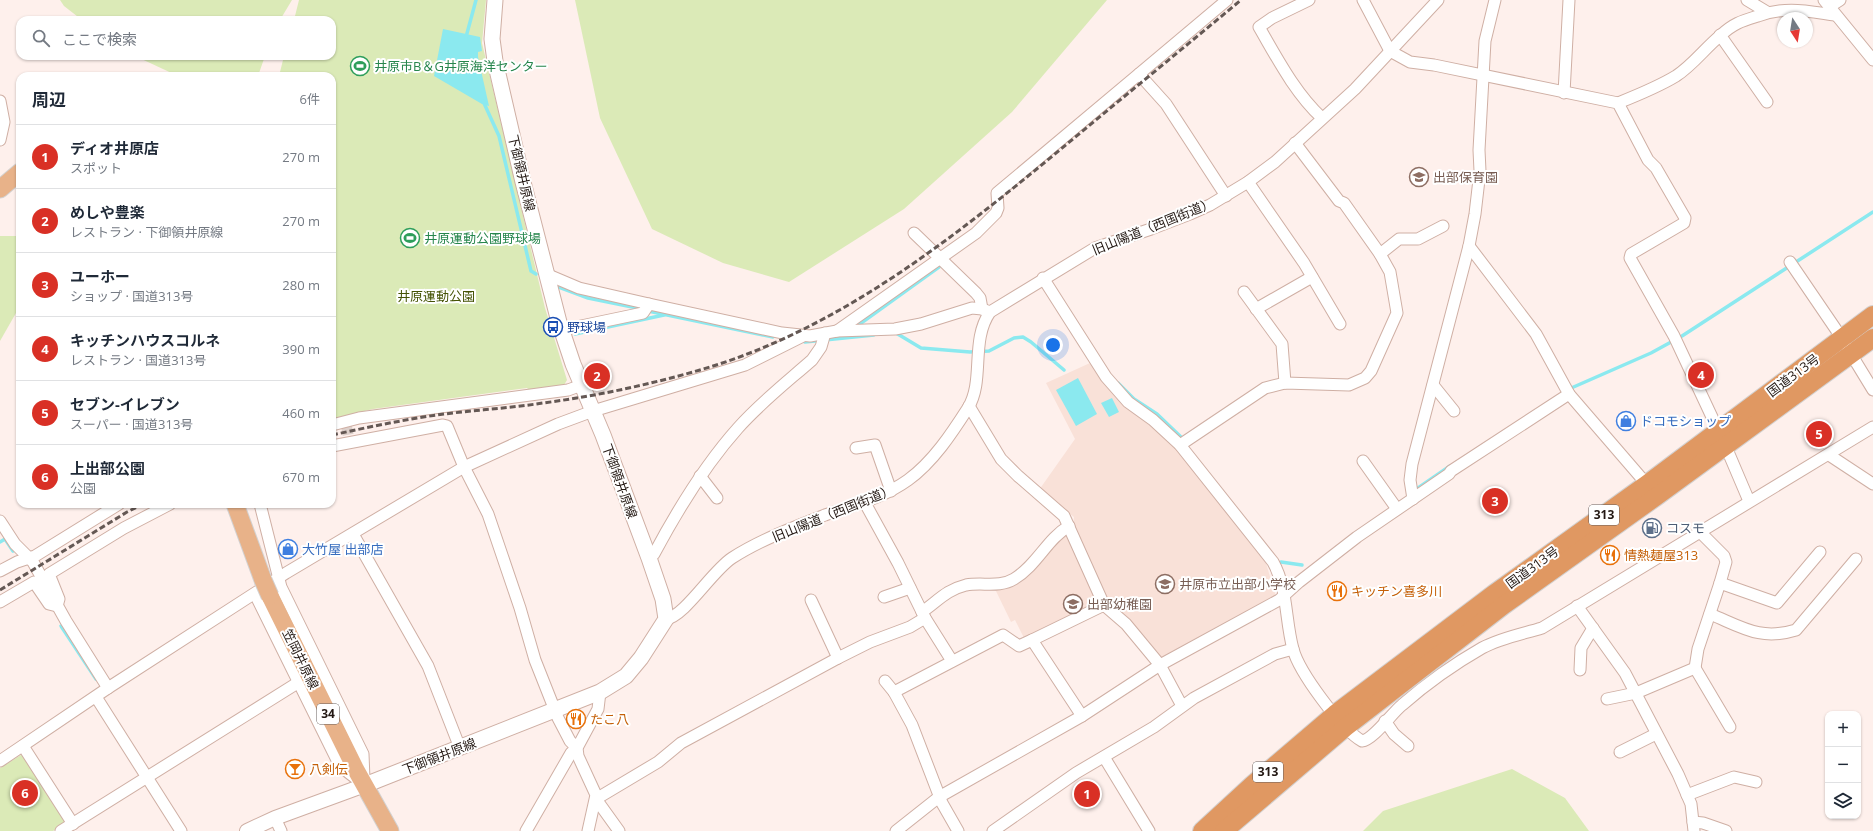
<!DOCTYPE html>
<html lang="ja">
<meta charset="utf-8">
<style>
body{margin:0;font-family:"Open Sans","Noto Sans JP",sans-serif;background:#f2f2f3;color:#1f2937}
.controls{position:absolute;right:12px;bottom:12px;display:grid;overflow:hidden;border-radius:8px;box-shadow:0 1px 3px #0004}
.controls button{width:36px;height:36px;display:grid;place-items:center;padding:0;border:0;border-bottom:1px solid #e0e1e3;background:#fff;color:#1f2937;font:20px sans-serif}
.compass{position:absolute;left:1777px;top:12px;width:36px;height:36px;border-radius:50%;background:#fff;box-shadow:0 1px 3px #0004;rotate:168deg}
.you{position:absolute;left:1053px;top:345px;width:14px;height:14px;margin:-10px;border:3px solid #fff;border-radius:50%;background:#1a73e8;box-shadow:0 0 0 6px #1a73e833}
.badge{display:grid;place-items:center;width:26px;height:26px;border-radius:50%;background:#d93025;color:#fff;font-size:13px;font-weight:700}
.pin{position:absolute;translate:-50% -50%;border:2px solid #fff;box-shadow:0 1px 4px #0006}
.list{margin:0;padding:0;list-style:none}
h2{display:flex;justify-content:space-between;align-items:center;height:52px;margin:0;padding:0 16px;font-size:17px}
h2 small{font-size:13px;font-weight:400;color:#747a83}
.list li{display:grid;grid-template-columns:26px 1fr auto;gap:12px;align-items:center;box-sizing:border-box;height:64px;padding:0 16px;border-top:1px solid #e0e1e3}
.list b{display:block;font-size:15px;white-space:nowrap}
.list p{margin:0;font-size:13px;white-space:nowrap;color:#747a83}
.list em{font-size:13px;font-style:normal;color:#747a83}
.icon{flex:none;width:22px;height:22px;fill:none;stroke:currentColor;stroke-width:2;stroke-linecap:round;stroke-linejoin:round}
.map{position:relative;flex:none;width:1873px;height:831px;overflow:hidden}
.search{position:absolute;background:#fff;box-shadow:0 1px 3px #0004;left:16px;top:16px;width:320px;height:44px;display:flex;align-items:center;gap:10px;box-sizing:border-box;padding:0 14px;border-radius:12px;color:#747a83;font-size:15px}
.panel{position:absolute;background:#fff;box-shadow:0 1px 3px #0004;left:16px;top:72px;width:320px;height:436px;border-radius:12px}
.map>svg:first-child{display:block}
.built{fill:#f9e1d8}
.green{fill:#dbeab7}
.water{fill:#8be9ef}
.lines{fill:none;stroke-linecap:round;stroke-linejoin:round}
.stream{stroke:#8be9ef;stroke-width:3.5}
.minor-tunnel{stroke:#ddd0cb;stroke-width:11;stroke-dasharray:11 5.5;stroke-linecap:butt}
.minor-casing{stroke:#cfafa4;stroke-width:13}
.tertiary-casing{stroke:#cfafa4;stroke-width:16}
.secondary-casing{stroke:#cfafa4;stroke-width:17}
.primary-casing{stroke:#d3d1d0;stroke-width:19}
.trunk-casing{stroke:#d3d1d0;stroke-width:20}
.minor{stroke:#fff;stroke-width:11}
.tertiary{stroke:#fff;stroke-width:14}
.secondary{stroke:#fff;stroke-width:15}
.primary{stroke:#e8b289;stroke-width:17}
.trunk{stroke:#e09862;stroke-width:18}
.rail{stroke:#645854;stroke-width:3;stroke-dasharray:6 3;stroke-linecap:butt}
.primary-bridge-casing{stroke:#d3d1d0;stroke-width:19;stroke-linecap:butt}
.primary-bridge{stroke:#e8b289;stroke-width:17}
.labels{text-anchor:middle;stroke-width:4;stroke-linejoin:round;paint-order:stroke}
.shield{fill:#fff;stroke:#655d5a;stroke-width:1}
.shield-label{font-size:12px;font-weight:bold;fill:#231813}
.leisure-label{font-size:13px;fill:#27864d;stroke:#fff;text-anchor:start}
.street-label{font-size:13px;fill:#231813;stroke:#fff}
.education-label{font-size:13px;fill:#785e54;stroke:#fff;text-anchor:start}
.park-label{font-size:13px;fill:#455305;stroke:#fff}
.transit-label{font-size:13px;fill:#164399;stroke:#fff;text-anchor:start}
.shop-label{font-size:13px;fill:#366cbe;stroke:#fff;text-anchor:start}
.service-label{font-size:13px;fill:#4e5e75;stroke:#fff;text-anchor:start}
.food-label{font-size:13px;fill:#c56008;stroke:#fff;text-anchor:start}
</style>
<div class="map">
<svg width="1873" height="831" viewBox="0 0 1873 831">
<rect width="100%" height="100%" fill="#fef0ec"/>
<g class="built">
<path d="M 1090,363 L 1114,395 L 1178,449 L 1266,563 L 1276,597 L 1160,661 L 1105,604 L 1073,529 L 1074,517 L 1039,490 L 1075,439 L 1046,383 Z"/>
<path d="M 1065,535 L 1071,539 L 1097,603 L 1024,638 L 1015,620 L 1011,622 L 995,589 Z"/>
</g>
<g class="green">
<path d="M 60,0 L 292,0 L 280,20 L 82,20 L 64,6 Z"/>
<path d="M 299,0 L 486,0 L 482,43 L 545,308 L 567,380 L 564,385 L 530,391 L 527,388 L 373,409 L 332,419 L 332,76 L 279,76 L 284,56 L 332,56 L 332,20 L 294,20 Z"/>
<path d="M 575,0 L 1107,0 L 1012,112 L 904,209 L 789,282 L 723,263 L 652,229 L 600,118 Z"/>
<path d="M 135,56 L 265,56 L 258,76 L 178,76 Z"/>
<path d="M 0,236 L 20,236 L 20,306 L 0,341 Z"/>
<path d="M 21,755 L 25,755 L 65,818 L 64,824 L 53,831 L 0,831 L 0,768 Z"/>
<path d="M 1512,769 L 1565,798 L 1589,831 L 1363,831 L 1383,811 Z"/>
</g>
<g class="water">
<path d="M 443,29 L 480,37 L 482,51 L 478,52 L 478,57 L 489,106 L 482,104 L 434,76 Z"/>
<path d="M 1078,378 L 1097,414 L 1076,426 L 1056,390 Z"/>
<path d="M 1112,398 L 1119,412 L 1109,417 L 1101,403 Z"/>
</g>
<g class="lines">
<g class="stream">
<path d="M 466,37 L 476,0"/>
<path d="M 483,101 L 499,136 L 531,271 L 536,274"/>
<path d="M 556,286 L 588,298 L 642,309"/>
<path d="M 648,311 L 773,337"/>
<path d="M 857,326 L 939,267"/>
<path d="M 896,333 L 921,348 L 970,352 L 989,351 L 1014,338 L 1023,337 L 1031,342 L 1064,370"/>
<path d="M 575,334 L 664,315"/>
<path d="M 805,342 L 874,335"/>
<path d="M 1118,383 L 1134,399 L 1157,414 L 1182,438"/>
<path d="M 1569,389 L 1651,353 L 1682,336 L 1873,212"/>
<path d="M 1418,488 L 1450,466"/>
<path d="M 0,542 L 5,539 L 13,551"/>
<path d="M 1281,562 L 1302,565"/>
<path d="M 61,626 L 96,679"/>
</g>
<path class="minor-tunnel" d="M 346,424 L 349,439"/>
<g class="minor-casing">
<g id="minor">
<path d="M 1309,0 L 1272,18 L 1259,27 C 1277,58 1295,93 1322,118"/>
<path d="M 1363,0 L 1390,51 L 1410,62 L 1434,65 L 1618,103 L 1648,160 L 1656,168 L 1685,218 L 1684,223 L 1631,254 L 1630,258 L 1674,336 L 1726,447 L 1749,501"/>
<path d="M 1747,0 L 1767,12"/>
<path d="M 1824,0 L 1873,60"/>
<path d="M 1829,7 L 1840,0"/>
<path d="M 1720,35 L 1767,102"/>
<path d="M 1564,93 L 1569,0"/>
<path d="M 0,101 L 4,122 L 0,140"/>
<path d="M 1618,103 C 1638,95 1658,87 1676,76 C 1693,65 1705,48 1721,35 C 1734,23 1742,21 1758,16 C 1786,6 1806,11 1835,15"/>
<path d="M 1248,182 L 1304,263 L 1340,324"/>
<path d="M 1226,196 L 1166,104 L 1139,74 L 1227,0"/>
<path d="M 914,233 L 976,293 L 980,298 L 982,309"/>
<path d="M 1469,246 L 1536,334 L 1569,394 L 1650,488"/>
<path d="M 1380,254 L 1399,239 L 1418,239 L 1443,226"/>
<path d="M 1790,262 L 1837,331 L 1873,390"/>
<path d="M 546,274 L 579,288 L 649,304"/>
<path d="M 1043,278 L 1106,377 L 1128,402 L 1153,420 L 1180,445 L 1273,562 C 1288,589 1285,620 1293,649 C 1299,672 1341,729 1362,741 C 1373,740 1392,713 1402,705 C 1426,684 1454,664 1482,648 C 1500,638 1522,634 1542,628 L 1873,427"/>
<path d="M 1244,292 L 1282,344 L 1285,383"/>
<path d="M 1256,309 L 1312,277"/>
<path d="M 562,330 L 643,313 L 649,304 L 782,333 L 810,336 L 837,331 L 895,329 L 921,324 L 972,308 L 982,309 L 990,312"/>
<path d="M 837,331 L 976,233 L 996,213 L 998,208 L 997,193 L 1139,74"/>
<path d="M 1433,385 L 1454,411"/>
<path d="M 969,406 L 1001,459 L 1018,476 L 1064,516 L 1104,605 L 1126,624 L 1160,665 L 1182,706"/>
<path d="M 332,425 L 359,418 L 568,390 L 582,385"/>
<path d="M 1180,445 L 1265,388 L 1285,383 L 1349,385 L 1365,378 L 1371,371 L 1397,313 L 1390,272 L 1380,254 L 1344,203 L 1339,201 L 1295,143"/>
<path d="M 332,446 L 443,425 L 447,426 L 464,467 L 488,514 L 520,608 L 535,660 L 558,718 L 570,741 L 577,748 L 571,753 L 526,831"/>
<path d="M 856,448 L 875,445 L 891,491"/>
<path d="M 1829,455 L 1873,484"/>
<path d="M 1363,461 L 1397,509"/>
<path d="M 700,476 L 717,498"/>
<path d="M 1413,499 L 1410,480 L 1412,464 L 1469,246 L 1475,214 L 1480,171 L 1479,150 L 1485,41 L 1495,0"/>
<path d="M 865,503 L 898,563 L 925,618"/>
<path d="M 260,504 L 281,587 L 363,754 L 364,779"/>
<path d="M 0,521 L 15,544 L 33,562 L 66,621 L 108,688"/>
<path d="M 353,534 L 428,666 L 460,748"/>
<path d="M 649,558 L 654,554 C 678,509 704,466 738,428 C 760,403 787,382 812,360 L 821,347 L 825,333"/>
<path d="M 0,571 L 17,562 L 35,556 L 119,504"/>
<path d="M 1720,583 L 1777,603 L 1820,552"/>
<path d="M 255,594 L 340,766 L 358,780"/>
<path d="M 884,597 L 910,588"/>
<path d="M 811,600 L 838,658"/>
<path d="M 0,602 L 34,582 L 49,604 L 57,606 L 59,599 L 49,574 L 124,528 L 170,504"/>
<path d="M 1577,606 L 1625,673 L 1678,774 L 1691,804 L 1694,831"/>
<path d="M 922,612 C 938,601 946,590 966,585 C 983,582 999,588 1014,579 C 1037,565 1047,539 1069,526"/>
<path d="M 1710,614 C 1742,627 1760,641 1796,630 L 1856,559"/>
<path d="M 666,619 C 685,616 712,571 732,558 C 760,540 794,527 825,515 C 854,505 883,498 908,480 C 933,462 952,433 968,408 C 985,380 970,341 990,312 L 1095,248 L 1151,229 L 1190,214 L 1210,205 L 1248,182 L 1275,162 L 1355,89 L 1438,0"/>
<path d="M 1032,640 L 1104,605"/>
<path d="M 1695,668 L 1730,727"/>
<path d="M 1580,670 L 1581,648 L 1593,628"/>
<path d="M 885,681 L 894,692"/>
<path d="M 96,697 L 181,831"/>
<path d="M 1607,699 L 1636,693 L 1695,668 L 1698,649 L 1720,583 L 1726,562 L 1724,556 L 1700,532"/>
<path d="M 1385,721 L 1394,734 L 1408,746"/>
<path d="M 23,746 L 73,824"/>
<path d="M 1620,752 L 1656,734"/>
<path d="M 1104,757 L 1149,831"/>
<path d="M 0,761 L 108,688 L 286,573 L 464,467 L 558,424 L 593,411 L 745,365 L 803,336"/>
<path d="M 1687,795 L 1734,777 L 1756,782"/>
<path d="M 275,818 L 281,831"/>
<path d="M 1693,822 L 1703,823 L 1726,831"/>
<path d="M 61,831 L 299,682"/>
<path d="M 588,831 L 596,795 L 578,756 L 577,748 L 598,709 L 600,692"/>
<path d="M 619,831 L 596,799 L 658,762 L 681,743 L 838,658 L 870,642 L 910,627 L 925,618 L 952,661"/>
<path d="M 896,831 L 939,797 L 1082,716 L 1160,665 L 1279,600 L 1299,582 L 1357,537 L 1449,474 L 1451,471 L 1569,394"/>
<path d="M 958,831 L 942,803 L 912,725 L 894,692 L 1003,635 L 1019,646 L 1032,640 L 1082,716"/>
<path d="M 993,831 L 1076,773 L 1154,727 L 1194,698 L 1275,654 L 1293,649"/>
</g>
</g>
<g class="tertiary-casing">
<path id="tertiary" d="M 247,831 L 275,818 L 365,785"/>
</g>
<g class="secondary-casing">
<path id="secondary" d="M 365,785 L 600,692 L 626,676 L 641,658 L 666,619 L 663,599 L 649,558 L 603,435 L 573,364 L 559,322 L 523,182 L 495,61 L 492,39 L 495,0"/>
</g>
<g class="primary-casing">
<g id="primary">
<path d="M 0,189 L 20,172"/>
<path d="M 235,504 L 263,580"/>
<path d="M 270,596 L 356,770 L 390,831"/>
</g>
</g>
<g class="trunk-casing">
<g id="trunk">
<path d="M 1202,831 L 1252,785 L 1335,714 L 1495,593 L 1647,484 L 1873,315"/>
<path d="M 1224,831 L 1346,727 L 1504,605 L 1657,496 L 1873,338"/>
</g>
</g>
<use href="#minor" class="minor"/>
<use href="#tertiary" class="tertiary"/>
<use href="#secondary" class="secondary"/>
<use href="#primary" class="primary"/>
<use href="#trunk" class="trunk"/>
<g class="rail">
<path d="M 332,435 C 369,427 407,419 444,414 C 477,410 510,408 543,403 C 596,396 648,385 700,370 C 838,330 952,239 1061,149 C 1121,99 1181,50 1241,0"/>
<path d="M 0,590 L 127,512 L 143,504"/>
</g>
<g class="primary-bridge-casing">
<path id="primary-bridge" d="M 263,580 L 270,596"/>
</g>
<use href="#primary-bridge" class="primary-bridge"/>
</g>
<defs>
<g id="stadium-ring" transform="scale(1)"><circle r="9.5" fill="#fff" stroke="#2e9e5b" stroke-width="1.5"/><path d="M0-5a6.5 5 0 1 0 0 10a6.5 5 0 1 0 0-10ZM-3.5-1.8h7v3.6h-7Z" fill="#2e9e5b"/></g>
<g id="school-ring" transform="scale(1)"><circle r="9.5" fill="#fff" stroke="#8d6e63" stroke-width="1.5"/><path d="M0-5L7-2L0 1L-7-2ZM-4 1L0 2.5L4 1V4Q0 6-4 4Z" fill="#8d6e63"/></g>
<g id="bus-ring" transform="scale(1)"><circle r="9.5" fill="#fff" stroke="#1a4fb4" stroke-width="1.5"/><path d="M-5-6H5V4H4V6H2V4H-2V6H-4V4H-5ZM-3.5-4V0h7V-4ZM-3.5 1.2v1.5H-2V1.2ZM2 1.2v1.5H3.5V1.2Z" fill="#1a4fb4"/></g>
<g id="shop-ring" transform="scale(1)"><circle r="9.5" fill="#fff" stroke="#3f7fe0" stroke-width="1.5"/><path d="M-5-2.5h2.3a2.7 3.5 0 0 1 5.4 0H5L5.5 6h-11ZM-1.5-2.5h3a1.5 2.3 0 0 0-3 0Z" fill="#3f7fe0"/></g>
<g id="fuel-ring" transform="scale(1)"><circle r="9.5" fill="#fff" stroke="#5c6f8a" stroke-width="1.5"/><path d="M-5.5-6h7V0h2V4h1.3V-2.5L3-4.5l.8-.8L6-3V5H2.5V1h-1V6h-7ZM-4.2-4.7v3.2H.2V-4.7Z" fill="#5c6f8a"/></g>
<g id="restaurant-ring" transform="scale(1)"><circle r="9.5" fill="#fff" stroke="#e8710a" stroke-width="1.5"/><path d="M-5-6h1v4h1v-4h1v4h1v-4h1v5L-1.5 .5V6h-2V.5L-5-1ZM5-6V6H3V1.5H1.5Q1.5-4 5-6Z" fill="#e8710a"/></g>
<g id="bar-ring" transform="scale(1)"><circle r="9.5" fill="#fff" stroke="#e8710a" stroke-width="1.5"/><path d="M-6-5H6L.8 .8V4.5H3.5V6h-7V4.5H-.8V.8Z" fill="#e8710a"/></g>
</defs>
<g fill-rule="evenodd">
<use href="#stadium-ring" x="360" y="66"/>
<use href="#school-ring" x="1419" y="177"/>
<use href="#stadium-ring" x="410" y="238"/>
<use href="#bus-ring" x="553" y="327"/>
<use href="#shop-ring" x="1626" y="421"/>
<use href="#fuel-ring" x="1652" y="528"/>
<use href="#shop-ring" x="288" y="549"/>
<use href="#restaurant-ring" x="1610" y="555"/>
<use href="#school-ring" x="1165" y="584"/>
<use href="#restaurant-ring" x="1337" y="591"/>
<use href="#school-ring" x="1073" y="604"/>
<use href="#restaurant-ring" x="576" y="719"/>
<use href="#bar-ring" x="295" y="769"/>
</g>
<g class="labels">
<g class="shield">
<rect x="1589" y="505" width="30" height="20" rx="3"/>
<rect x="317" y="704" width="22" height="20" rx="3"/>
<rect x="1253" y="762" width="30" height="20" rx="3"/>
</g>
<g class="shield-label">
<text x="1604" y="519">313</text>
<text x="328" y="718">34</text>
<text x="1268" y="776">313</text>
</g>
<g class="leisure-label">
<text x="374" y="71">井原市B＆G井原海洋センター</text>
<text x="424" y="243">井原運動公園野球場</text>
</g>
<g class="street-label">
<text transform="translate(522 173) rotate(77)" y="5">下御領井原線</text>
<text transform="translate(1153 226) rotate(-22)" y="5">旧山陽道（西国街道）</text>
<text transform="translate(1793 375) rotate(-37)" y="5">国道313号</text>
<text transform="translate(620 481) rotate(70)" y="5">下御領井原線</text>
<text transform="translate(833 513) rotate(-22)" y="5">旧山陽道（西国街道）</text>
<text transform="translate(1532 567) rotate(-36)" y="5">国道313号</text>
<text transform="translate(301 659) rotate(64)" y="5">笠岡井原線</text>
<text transform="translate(439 756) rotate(-21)" y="5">下御領井原線</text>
</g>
<g class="education-label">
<text x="1433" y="182">出部保育園</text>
<text x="1179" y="589">井原市立出部小学校</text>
<text x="1087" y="609">出部幼稚園</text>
</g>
<g class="park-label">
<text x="436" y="301">井原運動公園</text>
</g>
<g class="transit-label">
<text x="567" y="332">野球場</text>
</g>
<g class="shop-label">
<text x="1640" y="426">ドコモショップ</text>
<text x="302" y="554">大竹屋 出部店</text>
</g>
<g class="service-label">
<text x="1666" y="533">コスモ</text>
</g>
<g class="food-label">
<text x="1624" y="560">情熱麺屋313</text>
<text x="1351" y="596">キッチン喜多川</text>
<text x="590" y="724">たこ八</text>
<text x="309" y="774">八剣伝</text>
</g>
</g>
</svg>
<div class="controls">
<button>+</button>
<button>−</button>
<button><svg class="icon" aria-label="layers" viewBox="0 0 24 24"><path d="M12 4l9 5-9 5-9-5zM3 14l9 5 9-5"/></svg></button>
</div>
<svg class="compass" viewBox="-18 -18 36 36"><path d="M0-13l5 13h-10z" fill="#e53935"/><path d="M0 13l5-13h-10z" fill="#747a83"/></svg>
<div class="you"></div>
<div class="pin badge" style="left:1087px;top:794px">1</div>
<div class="pin badge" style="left:597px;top:376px">2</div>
<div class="pin badge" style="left:1495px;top:501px">3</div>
<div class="pin badge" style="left:1701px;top:375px">4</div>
<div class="pin badge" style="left:1819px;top:434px">5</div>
<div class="pin badge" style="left:25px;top:793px">6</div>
<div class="search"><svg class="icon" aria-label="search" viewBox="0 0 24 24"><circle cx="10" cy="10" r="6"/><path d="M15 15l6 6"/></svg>ここで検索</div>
<section class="panel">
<h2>周辺<small>6件</small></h2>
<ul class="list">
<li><span class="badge">1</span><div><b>ディオ井原店</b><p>スポット</p></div><em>270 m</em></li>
<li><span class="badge">2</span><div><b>めしや豊楽</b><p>レストラン · 下御領井原線</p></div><em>270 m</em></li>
<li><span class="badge">3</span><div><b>ユーホー</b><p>ショップ · 国道313号</p></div><em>280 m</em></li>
<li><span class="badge">4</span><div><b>キッチンハウスコルネ</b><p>レストラン · 国道313号</p></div><em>390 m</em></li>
<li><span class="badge">5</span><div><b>セブン-イレブン</b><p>スーパー · 国道313号</p></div><em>460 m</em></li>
<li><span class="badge">6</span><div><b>上出部公園</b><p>公園</p></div><em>670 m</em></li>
</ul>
</section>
</div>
